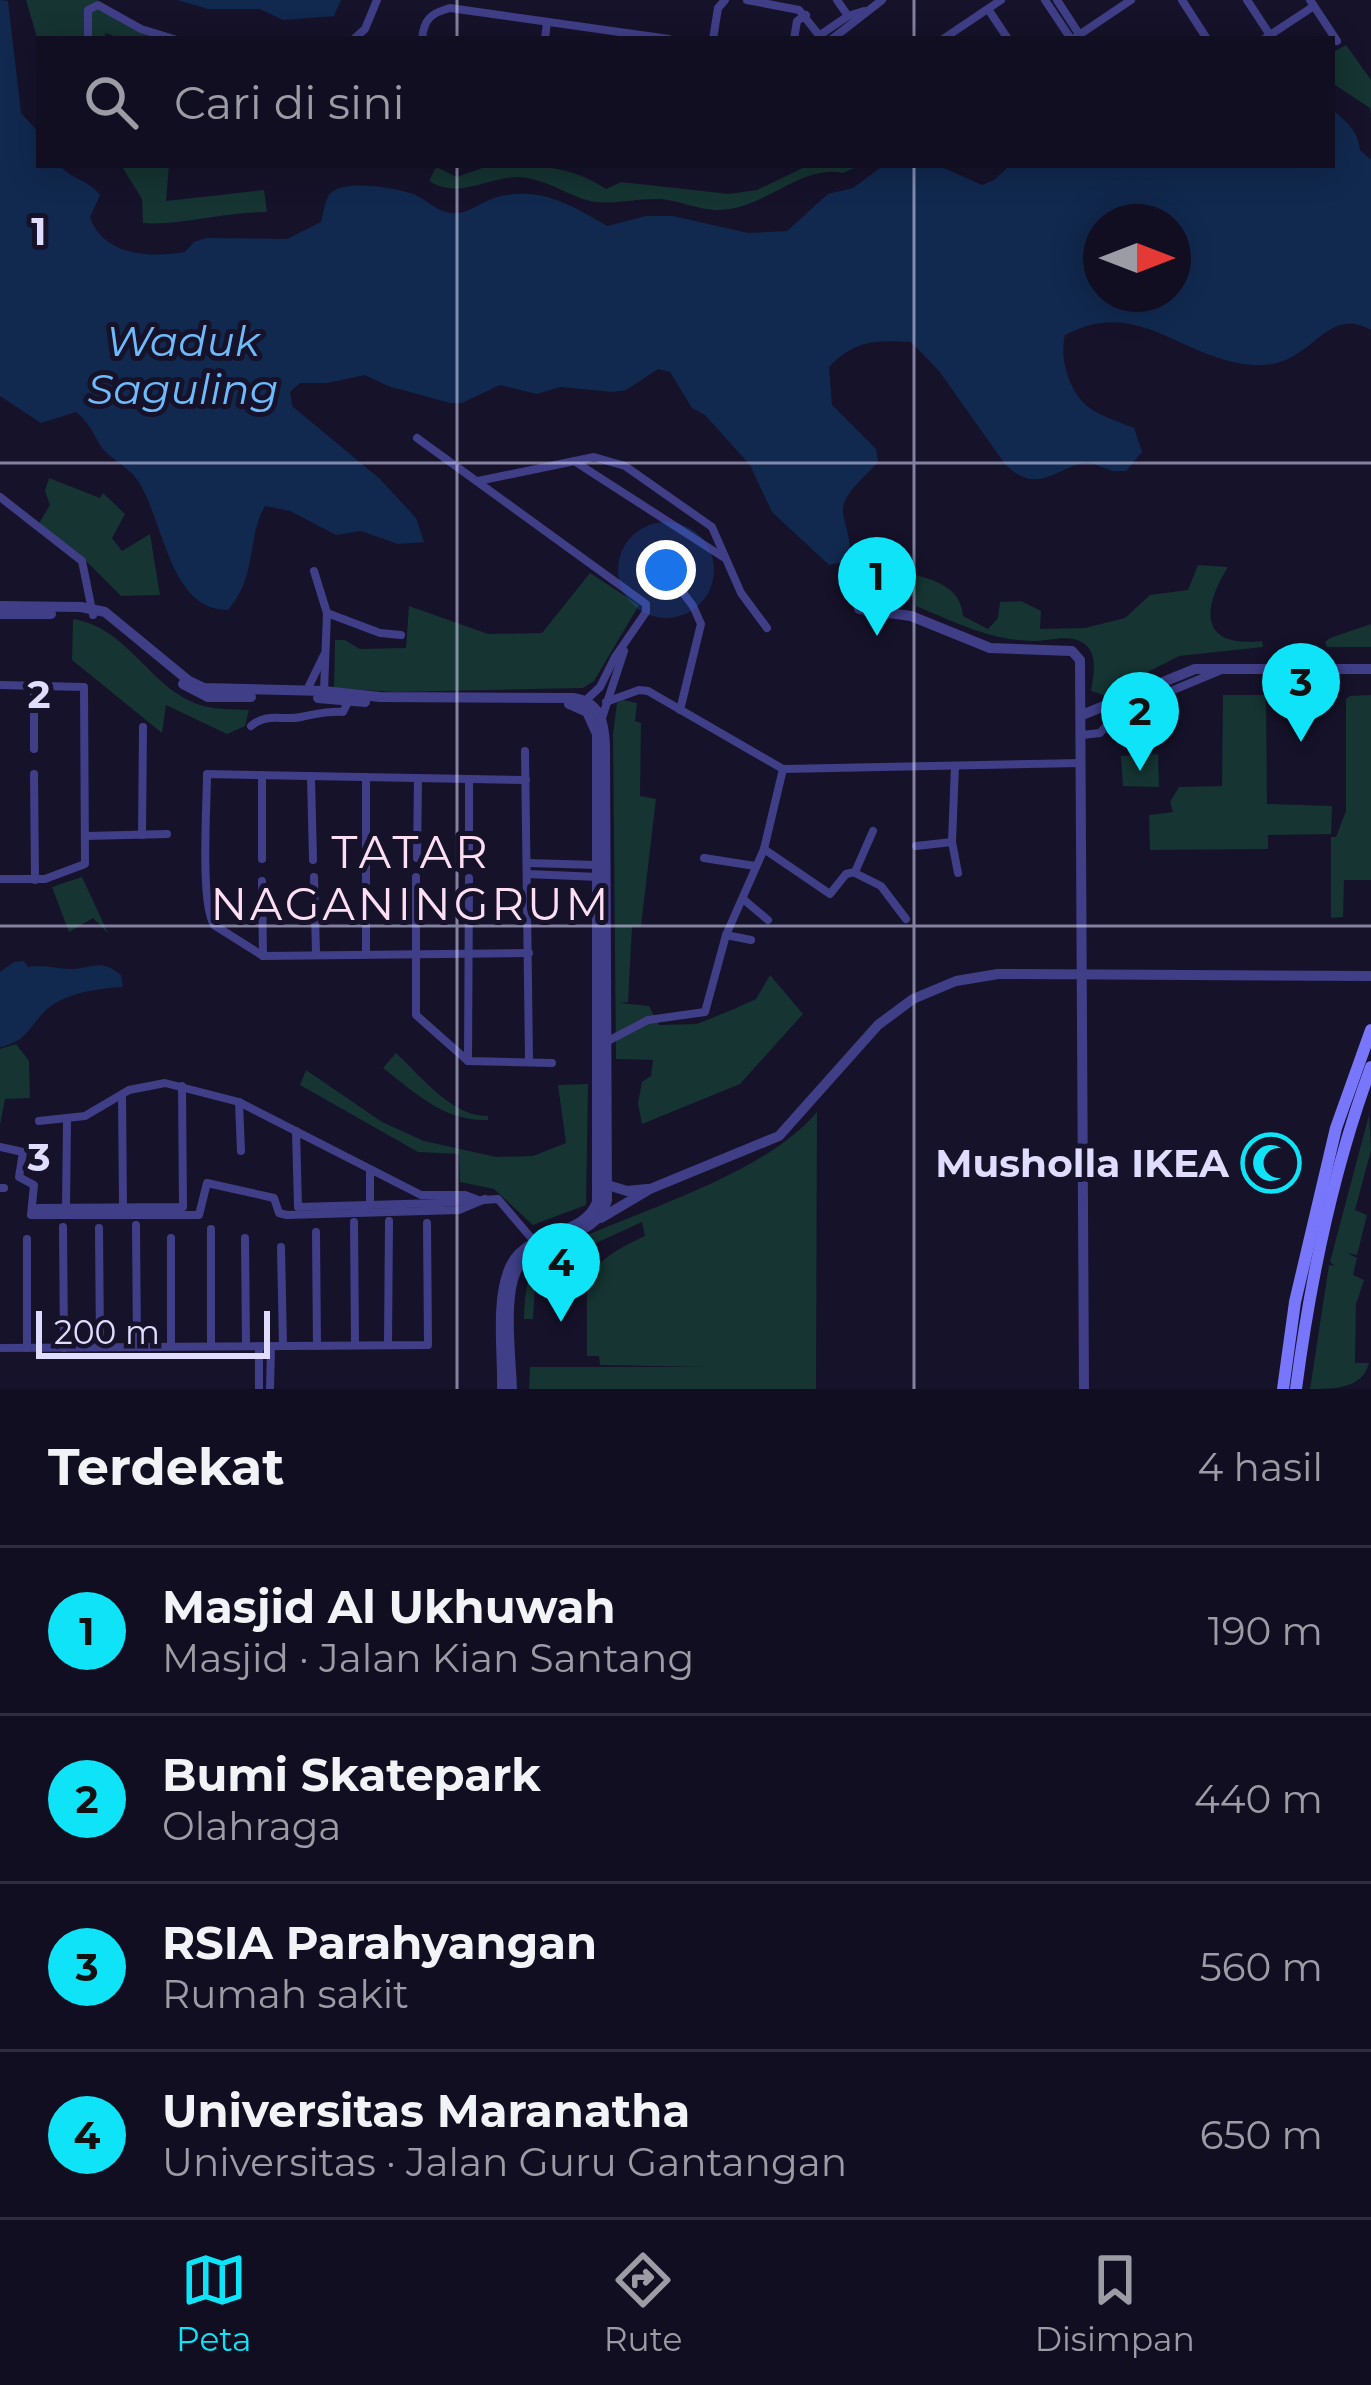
<!DOCTYPE html>
<html lang="id">
<meta charset="utf-8">
<style>
body{margin:0;font-family:Montserrat,sans-serif;background:#1e1c2d;color:#f1f3f6}
.compass{position:absolute;left:1083px;top:204px;width:108px;height:108px;border-radius:50%;background:#100e20;box-shadow:0 6px 30px #0003;rotate:90deg}
.scale{position:absolute;left:36px;bottom:30px;width:234px;box-sizing:border-box;padding-left:12px;border:6px solid #dfdcfe;border-top:0;font-size:33px;line-height:42px;white-space:nowrap;color:#dfdcfe;-webkit-text-stroke:9px #16122a;paint-order:stroke}
.you{position:absolute;left:666px;top:570px;width:42px;height:42px;margin:-30px;border:9px solid #fff;border-radius:50%;background:#1a73e8;box-shadow:0 0 0 18px #1a73e833}
.badge{display:grid;place-items:center;width:78px;height:78px;border-radius:50%;background:#0fe3f7;color:#111;font-size:39px;font-weight:700}
.pin{position:absolute;translate:-50% -99px;filter:drop-shadow(0 3px 6px #0008)}
.pin::after{content:'';position:absolute;top:63px;width:42px;height:36px;background:inherit;clip-path:polygon(0 0,100% 0,50% 100%)}
.list{margin:0;padding:0;list-style:none}
h2{display:flex;justify-content:space-between;align-items:center;height:156px;margin:0;padding:0 48px;font-size:51px}
h2 small{font-size:39px;font-weight:400;color:#9c9ca5}
.list li{display:grid;grid-template-columns:78px 1fr auto;gap:36px;align-items:center;box-sizing:border-box;height:168px;padding:0 48px;border-top:3px solid #302e3e}
.list b{display:block;font-size:45px;white-space:nowrap}
.list p{margin:0;font-size:39px;white-space:nowrap;color:#9c9ca5}
.list em{font-size:39px;font-style:normal;color:#9c9ca5}
.icon{flex:none;width:66px;height:66px;fill:none;stroke:currentColor;stroke-width:2;stroke-linecap:round;stroke-linejoin:round}
.map{position:relative;flex:none;width:1371px;height:1389px;overflow:hidden}
.search{position:absolute;background:#100e20;box-shadow:0 6px 30px #0003;left:36px;right:36px;top:36px;height:132px;display:flex;align-items:center;gap:30px;box-sizing:border-box;padding:0 42px;border-radius:0px;color:#9c9ca5;font-size:45px}
.sheet{height:828px;background:#100e20}
nav{display:flex;justify-content:space-around;align-items:center;box-sizing:border-box;height:168px;border-top:3px solid #302e3e;background:#100e20;font-size:33px;color:#9c9ca5}
nav a{display:grid;justify-items:center;gap:6px}
nav .on{color:#0fe3f7}
.map>svg:first-child{display:block}
.green{fill:#153432}
.water{fill:#11294f;fill-rule:evenodd}
.lines{fill:none;stroke-linecap:round;stroke-linejoin:round}
.minor{stroke:#403e87;stroke-width:8}
.tertiary{stroke:#403e87;stroke-width:10}
.secondary{stroke:#7876fa;stroke-width:12}
.grid{fill:none;stroke:#dfdcfe;stroke-width:3;stroke-opacity:0.55}
.labels{text-anchor:middle;stroke-width:10;stroke-linejoin:round;paint-order:stroke}
.poi-label{font-size:39px;font-weight:bold;fill:#dfdcfe;stroke:#16122a;text-anchor:end}
.water-label{font-size:42px;font-style:italic;fill:#6dbbfa;stroke:#16122a}
.quarter-label{font-size:45px;letter-spacing:3px;fill:#fedef3;stroke:#16122a}
.grid-label{font-size:39px;text-anchor:middle;font-weight:bold;fill:#dfdcfe;stroke:#16122a;stroke-width:10;stroke-linejoin:round;paint-order:stroke}
</style>
<div class="map">
<svg width="1371" height="1389" viewBox="0 0 1371 1389">
<rect width="100%" height="100%" fill="#16122a"/>
<g class="green">
<path d="M 26,0 L 99,0 L 86,8 L 85,39 L 39,39 L 39,77 L 36,34 Z"/>
<path d="M 93,8 L 99,8 L 159,39 L 122,39 L 106,33 L 103,39 L 89,39 L 89,15 Z"/>
<path d="M 1346,45 L 1371,80 L 1371,114 L 1370,108 L 1332,83 L 1332,48 L 1335,51 Z"/>
<path d="M 121,165 L 169,165 L 166,201 L 264,190 L 267,212 C 225,212 178,226 143,223 L 142,199 Z"/>
<path d="M 491,165 C 534,165 570,165 606,189 L 621,182 L 729,194 L 757,190 L 809,165 L 861,165 L 843,173 C 800,164 762,212 715,210 C 697,209 679,201 661,199 C 640,198 617,204 596,202 C 571,199 548,178 518,177 C 487,177 460,200 429,181 L 436,167 L 457,177 Z"/>
<path d="M 49,478 L 100,498 L 103,493 L 125,514 L 112,538 L 122,551 L 150,534 L 160,595 L 121,596 L 79,554 L 38,525 L 50,505 L 45,491 Z"/>
<path d="M 1198,565 L 1228,567 C 1201,610 1200,648 1262,641 L 1263,647 L 1179,656 L 1103,695 L 1091,691 C 1093,677 1098,658 1087,646 C 1073,632 1049,641 1032,641 C 989,640 955,622 916,606 L 914,596 L 896,591 L 861,598 L 855,593 L 856,577 L 870,566 C 903,574 961,575 963,616 L 988,629 L 998,618 L 1000,602 L 1021,601 L 1041,611 L 1040,629 L 1085,628 L 1125,618 L 1150,595 L 1188,590 Z"/>
<path d="M 590,573 L 639,605 L 594,681 L 583,688 L 395,692 L 334,688 L 335,640 L 345,640 L 360,649 L 406,648 L 409,606 L 488,634 L 542,633 Z"/>
<path d="M 73,619 C 129,628 149,688 200,705 C 215,710 234,709 249,710 L 245,726 L 227,734 L 166,705 L 162,733 L 72,660 Z"/>
<path d="M 1371,624 L 1371,647 L 1327,647 L 1325,642 L 1330,638 Z"/>
<path d="M 1223,695 L 1266,695 L 1267,804 L 1332,806 L 1331,834 L 1268,835 L 1268,849 L 1150,850 L 1149,815 L 1173,812 L 1170,802 L 1179,787 L 1222,786 Z"/>
<path d="M 1371,695 L 1371,880 L 1344,880 L 1343,917 L 1331,918 L 1331,837 L 1336,837 L 1346,811 L 1346,699 L 1350,696 Z"/>
<path d="M 623,700 L 637,703 L 635,721 L 641,723 L 640,796 L 656,799 L 641,926 L 632,927 L 628,1002 L 620,1003 L 649,1006 L 659,1025 L 697,1024 L 734,1009 L 756,999 L 770,975 L 803,1014 L 740,1084 L 642,1124 L 638,1103 L 642,1082 L 651,1076 L 653,1060 L 616,1059 L 613,734 L 617,703 Z"/>
<path d="M 1158,754 L 1159,787 L 1123,786 L 1121,756 Z"/>
<path d="M 82,877 L 108,933 L 93,918 L 69,932 L 52,887 Z"/>
<path d="M 16,1044 L 29,1061 L 30,1098 L 5,1099 L 0,1125 L 0,1049 Z"/>
<path d="M 396,1053 C 421,1076 452,1117 488,1116 L 488,1120 C 445,1122 415,1093 383,1068 Z"/>
<path d="M 306,1070 L 382,1122 L 424,1141 L 496,1157 L 533,1156 L 566,1143 L 558,1085 L 588,1084 L 586,1205 L 533,1225 L 494,1189 L 460,1182 L 459,1154 L 418,1152 L 300,1085 Z"/>
<path d="M 817,1112 L 816,1389 L 529,1389 L 530,1367 L 704,1367 L 600,1365 L 599,1356 L 587,1356 L 587,1276 C 603,1257 623,1246 645,1236 L 642,1222 L 548,1265 L 535,1286 L 533,1319 L 524,1319 C 525,1292 525,1273 547,1254 C 628,1212 759,1180 817,1112 Z"/>
<path d="M 1369,1115 L 1371,1150 L 1355,1210 L 1367,1215 L 1357,1255 L 1347,1253 L 1357,1258 L 1353,1275 L 1364,1280 L 1356,1304 L 1355,1363 L 1369,1363 C 1362,1389 1335,1389 1310,1389 L 1329,1265 L 1335,1266 L 1330,1262 Z"/>
</g>
<g class="water">
<path d="M 0,0 L 8,1 L 21,113 L 39,133 L 39,165 L 59,165 C 71,179 89,180 100,195 L 90,217 C 103,256 151,258 185,252 L 194,242 L 206,238 L 287,239 L 321,222 C 323,214 325,202 329,195 C 342,178 392,188 410,193 C 425,197 434,211 451,213 C 467,215 480,203 494,198 C 538,185 570,204 607,226 L 646,216 L 673,216 L 748,233 L 787,231 L 828,194 L 853,188 L 884,165 L 937,165 L 982,185 L 994,180 L 1010,165 L 1332,165 L 1332,109 C 1346,122 1358,130 1360,150 L 1371,160 L 1371,330 C 1322,304 1314,369 1254,365 C 1183,361 1139,295 1065,335 C 1059,359 1069,391 1088,407 C 1100,416 1120,422 1134,428 L 1142,452 L 1126,471 L 1113,471 L 1088,462 C 1056,467 1037,497 1005,464 L 939,371 L 911,342 C 875,340 855,340 829,367 L 832,405 L 876,449 L 878,462 C 868,474 840,496 843,512 C 845,526 850,536 850,552 L 842,562 L 829,565 L 772,512 L 750,465 L 705,415 L 692,408 L 670,372 L 658,369 L 626,390 L 613,392 L 560,387 L 537,394 L 500,385 L 462,403 L 450,403 L 388,386 L 365,375 L 327,383 L 300,383 L 290,392 L 292,406 L 380,479 L 416,518 L 424,542 L 398,544 L 361,531 L 336,535 L 290,511 L 265,506 C 246,539 258,575 228,610 C 169,610 164,520 138,481 C 129,467 113,461 103,449 C 93,435 91,424 76,412 L 41,423 L 0,396 ZM 1173,222 L 1173,294 L 1101,294 L 1101,222 Z"/>
<path d="M 177,0 L 341,0 L 334,16 L 283,20 L 260,9 L 208,9 Z"/>
<path d="M 24,961 L 28,967 C 44,964 55,969 71,969 C 94,968 100,958 121,975 L 123,987 C 100,988 73,992 54,1004 C 32,1017 31,1042 0,1047 L 0,972 L 14,962 Z"/>
</g>
<g class="lines">
<g class="minor">
<path d="M 747,0 L 799,10 L 822,39"/>
<path d="M 837,0 L 848,16"/>
<path d="M 1045,0 L 1071,39"/>
<path d="M 1057,0 L 1079,34"/>
<path d="M 1182,0 L 1207,39"/>
<path d="M 1247,0 L 1270,35"/>
<path d="M 1310,0 L 1337,41"/>
<path d="M 988,9 L 1008,39"/>
<path d="M 820,35 L 848,16 L 864,11"/>
<path d="M 88,39 L 88,10 L 98,5 L 141,29 L 174,39"/>
<path d="M 354,39 L 365,29 L 377,0"/>
<path d="M 422,39 C 424,19 431,13 450,8 L 669,39"/>
<path d="M 545,39 L 547,22"/>
<path d="M 713,39 L 718,8 L 725,0"/>
<path d="M 794,39 L 797,21 L 806,15"/>
<path d="M 832,39 L 882,0"/>
<path d="M 943,39 L 1001,0"/>
<path d="M 1073,39 L 1131,0"/>
<path d="M 1264,39 L 1314,6"/>
<path d="M 417,438 L 646,604 L 646,612 L 615,657 L 600,687 L 585,701"/>
<path d="M 574,461 L 723,557"/>
<path d="M 478,481 L 594,457 L 625,466 L 712,527 L 741,593 L 767,628"/>
<path d="M 0,497 L 82,561 L 93,615"/>
<path d="M 314,571 L 327,613 L 324,691"/>
<path d="M 674,581 L 693,606 L 701,624 L 680,710"/>
<path d="M 327,613 L 380,633 L 401,635"/>
<path d="M 0,685 L 84,687 L 85,864 L 45,879 L 0,879"/>
<path d="M 34,685 L 34,749"/>
<path d="M 307,690 L 324,655"/>
<path d="M 606,702 L 639,690 L 648,691 L 783,769"/>
<path d="M 601,721 L 624,651"/>
<path d="M 251,726 C 267,712 283,721 301,717 C 317,714 326,711 343,712 L 348,702"/>
<path d="M 1082,735 L 1100,733 L 1118,713 L 1219,671"/>
<path d="M 525,751 L 529,1060"/>
<path d="M 955,766 L 952,842 L 958,873"/>
<path d="M 34,774 L 35,880"/>
<path d="M 262,775 L 262,859"/>
<path d="M 311,777 L 313,860"/>
<path d="M 366,777 L 366,953"/>
<path d="M 526,780 L 207,774 C 207,806 200,902 214,925 L 263,956 L 529,953"/>
<path d="M 142,835 L 143,727"/>
<path d="M 86,836 L 167,834"/>
<path d="M 916,846 L 952,842"/>
<path d="M 764,849 L 830,894 L 846,874 L 855,872 L 873,831"/>
<path d="M 469,854 L 469,779"/>
<path d="M 417,858 L 418,778"/>
<path d="M 704,858 L 755,866"/>
<path d="M 527,863 L 598,865"/>
<path d="M 855,873 L 881,886 L 906,919"/>
<path d="M 527,874 L 599,877"/>
<path d="M 314,877 L 316,953"/>
<path d="M 416,877 L 416,1015 L 468,1061 L 552,1063"/>
<path d="M 262,881 L 263,956"/>
<path d="M 743,899 L 768,920"/>
<path d="M 726,935 L 751,940"/>
<path d="M 606,1042 L 648,1020 L 705,1012 L 726,935 L 764,849 L 783,769 L 1081,763"/>
<path d="M 468,1061 L 469,878"/>
<path d="M 122,1096 L 123,1207"/>
<path d="M 239,1102 L 241,1151"/>
<path d="M 39,1121 L 85,1116 L 129,1090 L 165,1083 L 239,1102 L 421,1195 L 465,1195 L 476,1199"/>
<path d="M 296,1131 L 298,1207 L 439,1203"/>
<path d="M 0,1147 L 23,1152 L 19,1177 L 34,1185 L 31,1215 L 199,1215 L 207,1183 L 274,1198 L 279,1213 L 287,1215 L 459,1210 L 485,1199"/>
<path d="M 370,1171 L 370,1205"/>
<path d="M 0,1188 L 4,1188"/>
<path d="M 439,1203 L 498,1199 L 533,1240"/>
<path d="M 38,1208 L 183,1207 L 182,1086"/>
<path d="M 66,1208 L 67,1121"/>
<path d="M 354,1222 L 355,1345"/>
<path d="M 136,1225 L 137,1347"/>
<path d="M 63,1227 L 64,1348"/>
<path d="M 99,1228 L 100,1347"/>
<path d="M 211,1229 L 211,1346"/>
<path d="M 316,1232 L 317,1346"/>
<path d="M 171,1238 L 171,1346"/>
<path d="M 245,1238 L 246,1346"/>
<path d="M 281,1247 L 283,1346"/>
<path d="M 388,1345 L 389,1221"/>
<path d="M 0,1348 L 428,1345 L 427,1223"/>
<path d="M 27,1348 L 27,1239"/>
<path d="M 259,1389 L 259,1346"/>
<path d="M 270,1389 L 271,1346"/>
</g>
<g class="tertiary">
<path d="M 0,606 L 81,607 L 105,612 L 189,681 L 204,688 L 324,691 L 380,697 L 573,698 C 600,702 604,721 605,746 L 607,1200 C 597,1242 541,1232 519,1266 C 502,1291 511,1358 512,1389"/>
<path d="M 859,609 L 911,616 L 990,648 L 1072,651 L 1080,660 L 1084,1389"/>
<path d="M 0,614 L 51,614"/>
<path d="M 183,684 L 208,697 L 251,697"/>
<path d="M 318,698 L 365,702"/>
<path d="M 1082,715 L 1195,669 L 1371,669"/>
<path d="M 601,1183 L 627,1191 L 647,1189"/>
<path d="M 601,1218 L 650,1189 L 779,1136 L 878,1025 L 913,999 L 956,981 L 998,974 L 1371,976"/>
<path d="M 502,1389 C 503,1352 495,1301 510,1267 C 527,1229 584,1238 597,1202 L 597,734 L 587,712 L 569,704"/>
</g>
<g class="secondary">
<path d="M 1283,1389 L 1295,1302 L 1336,1128 L 1371,1030"/>
<path d="M 1296,1389 C 1310,1281 1333,1170 1371,1067"/>
</g>
</g>
<path class="grid" d="M 457,0 L 457,39M 914,0 L 914,39M 457,165 L 457,1389M 914,165 L 914,1389M 0,463 L 1371,463M 0,926 L 1371,926"/>
<defs>
<g id="mosque-ring" transform="scale(3)"><circle r="9.5" fill="#16122a" stroke="#0fe3f7" stroke-width="1.5"/><path d="M3.5-4.9A6 6 0 1 0 3.5 4.9A5 5 0 1 1 3.5-4.9Z" fill="#0fe3f7"/></g>
</defs>
<g fill-rule="evenodd">
<use href="#mosque-ring" x="1271" y="1163"/>
</g>
<g class="labels">
<g class="poi-label">
<text x="1229" y="1177">Musholla IKEA</text>
</g>
<g class="water-label">
<text x="183" y="356">Waduk<tspan x="183" dy="48">Saguling</tspan></text>
</g>
<g class="quarter-label">
<text x="411" y="868">TATAR<tspan x="411" dy="52">NAGANINGRUM</tspan></text>
</g>
</g>
<g class="grid-label">
<text x="39" y="245">1</text>
<text x="39" y="708">2</text>
<text x="39" y="1171">3</text>
</g>
</svg>
<svg class="compass" viewBox="-18 -18 36 36"><path d="M0-13l5 13h-10z" fill="#e53935"/><path d="M0 13l5-13h-10z" fill="#9c9ca5"/></svg>
<div class="scale">200 m</div>
<div class="you"></div>
<div class="pin badge" style="left:877px;top:636px">1</div>
<div class="pin badge" style="left:1140px;top:771px">2</div>
<div class="pin badge" style="left:1301px;top:742px">3</div>
<div class="pin badge" style="left:561px;top:1322px">4</div>
<div class="search"><svg class="icon" aria-label="search" viewBox="0 0 24 24"><circle cx="10" cy="10" r="6"/><path d="M15 15l6 6"/></svg>Cari di sini</div>
</div>
<section class="sheet">
<h2>Terdekat<small>4 hasil</small></h2>
<ul class="list">
<li><span class="badge">1</span><div><b>Masjid Al Ukhuwah</b><p>Masjid · Jalan Kian Santang</p></div><em>190 m</em></li>
<li><span class="badge">2</span><div><b>Bumi Skatepark</b><p>Olahraga</p></div><em>440 m</em></li>
<li><span class="badge">3</span><div><b>RSIA Parahyangan</b><p>Rumah sakit</p></div><em>560 m</em></li>
<li><span class="badge">4</span><div><b>Universitas Maranatha</b><p>Universitas · Jalan Guru Gantangan</p></div><em>650 m</em></li>
</ul>
</section>
<nav>
<a class="on"><svg class="icon" aria-label="map" viewBox="0 0 24 24"><path d="M3 6l6-2 6 2 6-2v14l-6 2-6-2-6 2zM9 4v14M15 6v14"/></svg>Peta</a>
<a><svg class="icon" aria-label="directions" viewBox="0 0 24 24"><path d="M12 3l9 9-9 9-9-9zM9 14v-3h6M13 9l2 2-2 2"/></svg>Rute</a>
<a><svg class="icon" aria-label="saved" viewBox="0 0 24 24"><path d="M7 4h10v16l-5-4-5 4z"/></svg>Disimpan</a>
</nav>
